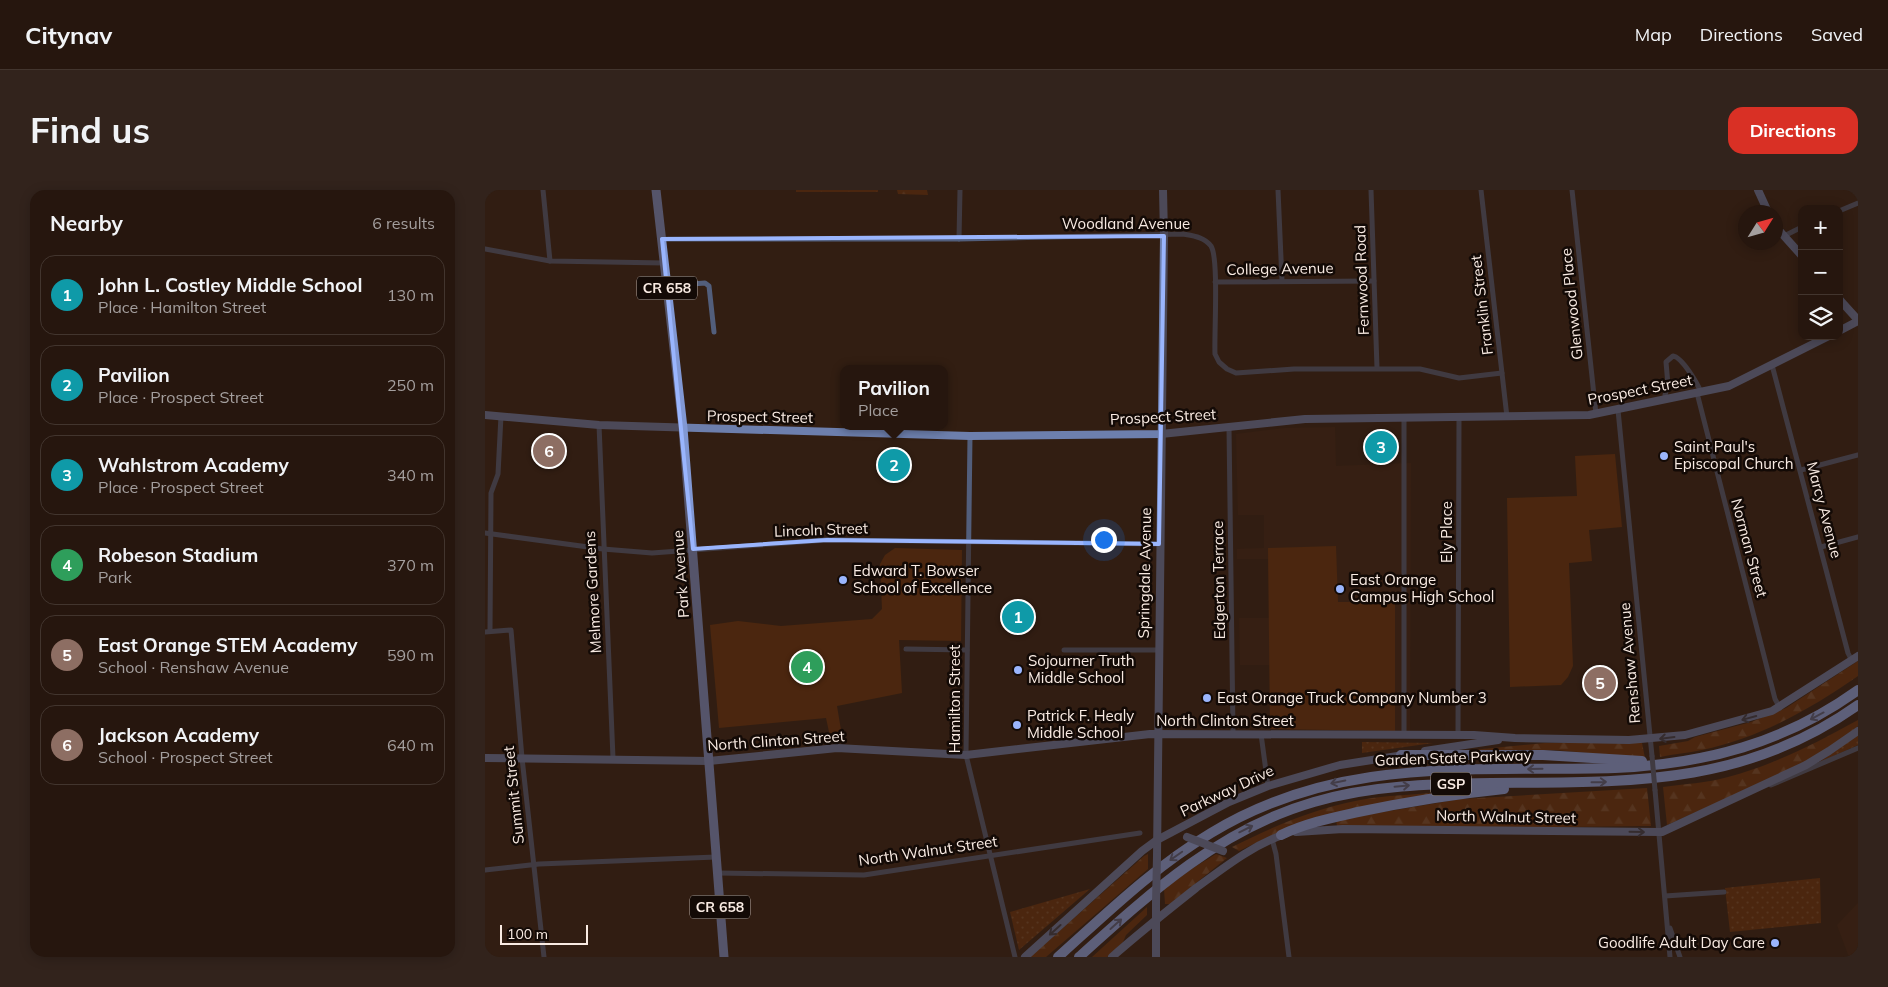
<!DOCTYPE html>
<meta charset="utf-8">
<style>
body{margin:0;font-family:Mulish,sans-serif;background:#32231c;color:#f1f3f6}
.controls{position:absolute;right:15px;top:15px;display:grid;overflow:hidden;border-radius:10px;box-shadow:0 2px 12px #0003}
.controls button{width:45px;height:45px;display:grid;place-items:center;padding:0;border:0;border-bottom:1px solid #42352e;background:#26160e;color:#f1f3f6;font:25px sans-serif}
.compass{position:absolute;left:1253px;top:15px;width:45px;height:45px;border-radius:50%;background:#26160e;box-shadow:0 2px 12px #0003;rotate:53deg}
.scale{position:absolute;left:15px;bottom:12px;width:88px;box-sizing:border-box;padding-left:5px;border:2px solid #f9ebe3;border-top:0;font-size:14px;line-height:18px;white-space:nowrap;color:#f9ebe3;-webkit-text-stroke:4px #130a06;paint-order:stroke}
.you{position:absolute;left:618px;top:349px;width:18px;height:18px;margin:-12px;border:4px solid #fff;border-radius:50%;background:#1a73e8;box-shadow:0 0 0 8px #1a73e833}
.badge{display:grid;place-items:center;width:32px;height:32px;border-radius:50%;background:#d93025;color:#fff;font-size:16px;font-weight:700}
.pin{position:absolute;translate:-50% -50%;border:2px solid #fff;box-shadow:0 1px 5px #0006}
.popup{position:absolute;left:355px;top:175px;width:108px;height:65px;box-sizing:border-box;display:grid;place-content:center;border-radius:10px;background:#26160e;filter:drop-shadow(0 1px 4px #0005);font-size:16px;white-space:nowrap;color:#a49f9e}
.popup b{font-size:19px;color:#f1f3f6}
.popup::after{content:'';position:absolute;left:50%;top:100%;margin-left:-10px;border:10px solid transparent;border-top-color:#26160e}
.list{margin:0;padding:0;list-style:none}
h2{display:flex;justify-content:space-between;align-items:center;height:65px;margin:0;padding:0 20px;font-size:21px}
h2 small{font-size:16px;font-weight:400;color:#a49f9e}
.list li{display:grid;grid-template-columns:32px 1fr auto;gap:15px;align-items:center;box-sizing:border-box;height:80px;margin:0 10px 10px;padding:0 10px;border:1px solid #42352e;border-radius:15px}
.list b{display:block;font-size:19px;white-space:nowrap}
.list p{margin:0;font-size:16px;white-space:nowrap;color:#a49f9e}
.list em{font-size:16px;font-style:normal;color:#a49f9e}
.icon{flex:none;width:28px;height:28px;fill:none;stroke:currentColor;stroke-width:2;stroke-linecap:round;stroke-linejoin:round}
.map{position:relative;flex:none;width:1373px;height:767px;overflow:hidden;border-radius:15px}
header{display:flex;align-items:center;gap:30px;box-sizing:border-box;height:70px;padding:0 25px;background:#26160e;border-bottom:1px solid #42352e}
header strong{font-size:24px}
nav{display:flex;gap:28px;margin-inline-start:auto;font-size:18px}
.intro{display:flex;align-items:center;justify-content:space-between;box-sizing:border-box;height:120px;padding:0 30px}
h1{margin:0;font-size:35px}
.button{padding:12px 22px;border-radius:15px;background:#d93025;color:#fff;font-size:18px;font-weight:700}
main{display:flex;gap:30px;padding:0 30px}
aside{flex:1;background:#26160e;border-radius:15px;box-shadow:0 2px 12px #0003}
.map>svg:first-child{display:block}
.built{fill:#3d2314}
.grass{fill:url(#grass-dots)}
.forest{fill:url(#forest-firs)}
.park{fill:#6a320c}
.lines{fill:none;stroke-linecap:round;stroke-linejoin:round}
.street{stroke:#525e7b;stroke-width:5}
.secondary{stroke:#6d7fad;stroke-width:8}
.primary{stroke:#8198d4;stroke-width:9}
.highway{stroke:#93aff7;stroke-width:10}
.street-bridge{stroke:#525e7b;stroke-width:5}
.secondary-bridge{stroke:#6d7fad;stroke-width:8}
.oneway{stroke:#59658b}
.oneway2{stroke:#3b3f51}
.marked{fill:none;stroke:#9ab5fd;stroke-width:4;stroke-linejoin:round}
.poi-dot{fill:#9ab5fd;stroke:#130a06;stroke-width:2}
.labels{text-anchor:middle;stroke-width:5;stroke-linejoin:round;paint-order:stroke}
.shield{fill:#130a06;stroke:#b4a8a1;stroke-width:1}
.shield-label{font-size:14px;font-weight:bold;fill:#f9ebe3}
.street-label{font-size:15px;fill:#f9ebe3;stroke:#130a06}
.poi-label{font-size:15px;fill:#f9ebe3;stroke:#130a06;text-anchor:start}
</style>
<header>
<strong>Citynav</strong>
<nav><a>Map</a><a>Directions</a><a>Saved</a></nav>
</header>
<div class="intro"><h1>Find us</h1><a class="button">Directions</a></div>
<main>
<aside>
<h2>Nearby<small>6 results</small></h2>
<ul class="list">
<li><span class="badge" style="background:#0f9aa8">1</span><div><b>John L. Costley Middle School</b><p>Place · Hamilton Street</p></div><em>130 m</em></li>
<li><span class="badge" style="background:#0f9aa8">2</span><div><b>Pavilion</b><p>Place · Prospect Street</p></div><em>250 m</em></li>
<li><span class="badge" style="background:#0f9aa8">3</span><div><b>Wahlstrom Academy</b><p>Place · Prospect Street</p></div><em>340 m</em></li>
<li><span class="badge" style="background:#2e9e5b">4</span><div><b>Robeson Stadium</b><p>Park</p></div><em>370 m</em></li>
<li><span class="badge" style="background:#8d6e63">5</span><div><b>East Orange STEM Academy</b><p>School · Renshaw Avenue</p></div><em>590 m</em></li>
<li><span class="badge" style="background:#8d6e63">6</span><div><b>Jackson Academy</b><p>School · Prospect Street</p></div><em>640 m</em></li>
</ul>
</aside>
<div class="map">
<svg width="1373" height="767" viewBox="0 0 1373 767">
<defs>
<pattern id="grass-dots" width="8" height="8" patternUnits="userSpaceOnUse" patternTransform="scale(1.25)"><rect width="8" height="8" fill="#6a320c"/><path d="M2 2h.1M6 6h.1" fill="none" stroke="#80502f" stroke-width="1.8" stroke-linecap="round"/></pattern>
<pattern id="forest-firs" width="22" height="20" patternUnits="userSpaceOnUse" patternTransform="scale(1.25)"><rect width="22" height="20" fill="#6a320c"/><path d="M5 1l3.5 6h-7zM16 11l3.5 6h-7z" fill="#80502f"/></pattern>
</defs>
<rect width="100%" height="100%" fill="#321e12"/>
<g class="built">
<path d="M 850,237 L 851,276 L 926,273 L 925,541 L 785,539 L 785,475 L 755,475 L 754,428 L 785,428 L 783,369 L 752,369 L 752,359 L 779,358 L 779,325 L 753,325 L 751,244 L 800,238 Z"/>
<path d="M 1373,713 L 1373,767 L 1364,767 L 1352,735 Z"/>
</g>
<g class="grass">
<path d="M 1373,545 L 1373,555 L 1333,573 Z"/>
<path d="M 877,552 L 948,553 L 877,563 Z"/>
<path d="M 1335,688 L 1336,733 L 1245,742 L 1240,698 Z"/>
<path d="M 605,699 L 534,760 L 525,722 Z"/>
</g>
<g class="forest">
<rect x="311" y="0" width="82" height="2"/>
<path d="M 412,0 L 442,0 L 443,5 L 413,4 Z"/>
<path d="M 1373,471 L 1373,486 C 1326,519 1274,548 1217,560 C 1203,563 1189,564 1175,567 L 1174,556 L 1203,551 L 1210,547 L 1266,532 L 1301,518 Z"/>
<path d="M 1373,530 L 1373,536 L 1346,557 L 1307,579 L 1182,635 L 1178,597 C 1199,594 1222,593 1243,587 C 1291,574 1329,554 1373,530 Z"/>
<path d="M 1060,553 L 1157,553 L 1160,568 L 1070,560 L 967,562 Z"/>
<path d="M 1162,598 L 1166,636 L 994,638 L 852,636 L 851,630 L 976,609 Z"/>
<path d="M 960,602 L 825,631 L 792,643 L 754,661 L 747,657 C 791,635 838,615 887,608 C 911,605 936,604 960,602 Z"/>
<path d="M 663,664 L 663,679 L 561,767 L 545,767 L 659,666 Z"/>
<path d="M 731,664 L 742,668 L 685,714 L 680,714 L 679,699 L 708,678 Z"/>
<path d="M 662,717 L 662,725 L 641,745 L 638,752 L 622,767 L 607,767 Z"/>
</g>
<g class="park">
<path d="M 1130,264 L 1137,337 L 1104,340 L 1107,371 L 1084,373 L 1088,476 L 1083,487 L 1076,495 L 1025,497 L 1022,308 L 1092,306 L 1090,266 Z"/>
<path d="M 851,356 L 853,412 L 910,412 L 910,541 L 785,539 L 783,358 Z"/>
<path d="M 410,358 L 477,360 L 476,451 L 414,450 L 417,503 L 352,516 L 358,552 L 346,551 L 341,528 L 234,538 L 225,435 L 253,431 L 296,436 L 387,429 L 397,419 L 395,374 L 400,365 Z"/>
</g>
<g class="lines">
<g class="street">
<path d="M 58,0 L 65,71"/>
<path d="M 793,0 L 797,91"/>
<path d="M 886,0 L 892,178"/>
<path d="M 996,0 L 1022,227"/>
<path d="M 1087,0 L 1111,224"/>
<path d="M 1354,21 L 1373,13"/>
<path d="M 1299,46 L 1317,37"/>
<path d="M 177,49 L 474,49 L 698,44 C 709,46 719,47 726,56 C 734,68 729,145 730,164 L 734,172 L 742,179 L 751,183 L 809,179 L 935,179 L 974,188 L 1017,183"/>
<path d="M 474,49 L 475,0"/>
<path d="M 0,59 L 65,71 L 179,73"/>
<path d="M 730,92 L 889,91"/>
<path d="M 182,96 L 220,93 L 224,96 L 229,142"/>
<path d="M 1287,175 L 1363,463 L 1367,471"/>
<path d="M 1212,203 L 1290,509 L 1295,518"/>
<path d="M 1181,210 L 1180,205 L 1183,195 L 1181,172 L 1188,166 C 1197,167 1212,193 1216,202"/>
<path d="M 1133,220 L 1167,566"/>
<path d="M 919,228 L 919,545"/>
<path d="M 114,235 L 128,568"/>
<path d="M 744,237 L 748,543"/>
<path d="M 485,246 L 481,565 L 530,767"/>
<path d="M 1316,280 L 1373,265"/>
<path d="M 0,343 L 118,359 L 167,363 L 342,350 L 674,354"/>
<path d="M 1336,357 L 1373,347"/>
<path d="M 5,441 L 6,303 L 13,284 L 16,226"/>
<path d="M 0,442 L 26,440 L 37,568 L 59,767"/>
<path d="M 421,459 L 482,460"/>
<path d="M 579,460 L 673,460"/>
<path d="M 776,544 L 783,596"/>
<path d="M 973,546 L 974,228"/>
<path d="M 1286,595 L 1373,558"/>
<path d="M 1170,600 L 1185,767"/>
<path d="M 787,649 L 791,664 L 804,767"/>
<path d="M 0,680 L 54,674 L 231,667"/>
<path d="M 233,683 L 379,685 L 655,643"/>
<path d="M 1180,706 L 1239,702"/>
<path d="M 1185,738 L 1195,767"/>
</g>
<g class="secondary">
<path d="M 1273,0 L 1283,22"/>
<path d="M 1290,36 L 1317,66"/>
<path d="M 1354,109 L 1373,130"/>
<path d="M 1354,141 L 1373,131"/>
<path d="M 0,225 L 114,235 L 485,246 L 676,244 L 820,229 L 1104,225 L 1244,196 L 1344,146"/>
<path d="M 940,561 L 1013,550"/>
<path d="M 0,568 L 224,571 L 352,558 L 481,565 L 665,544 L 989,545 L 1030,548 L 1144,550 L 1200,545 L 1287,521 L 1373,466"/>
<path d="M 811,642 L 858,639 L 1177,642 L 1321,575 L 1344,561 L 1373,541"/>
<path d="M 672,666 L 679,46 L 678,0"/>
<path d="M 540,767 L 657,661 L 672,650 L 744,612 L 783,596 L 855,575 L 919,565"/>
<path d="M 627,767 C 654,743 682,721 711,698 C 740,677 766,656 800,644"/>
<path d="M 671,767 L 671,713"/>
</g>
<path class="primary" d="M 171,0 L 198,238 L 239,767"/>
<g class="highway">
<path d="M 916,565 L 1058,565 L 1157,571"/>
<path d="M 796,645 C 821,633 846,628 873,622 C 921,612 970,604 1019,599"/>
<path d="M 573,767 C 622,723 669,677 726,643 C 854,565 987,582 1130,578 C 1221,574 1299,553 1373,500"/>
<path d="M 594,767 C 665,703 735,639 829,612 C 887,595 946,594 1006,593 C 1140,592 1258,597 1373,515"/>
</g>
<path class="street-bridge" d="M 1167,566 L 1170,600"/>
<g class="secondary-bridge">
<path d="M 702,647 L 738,661"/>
<path d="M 671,713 L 672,666"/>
</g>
</g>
<defs><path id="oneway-shaft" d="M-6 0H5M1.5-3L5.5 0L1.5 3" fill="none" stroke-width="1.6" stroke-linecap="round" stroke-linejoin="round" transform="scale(1.25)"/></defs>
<g class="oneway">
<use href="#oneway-shaft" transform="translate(1332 526) rotate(152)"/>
<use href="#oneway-shaft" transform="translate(1050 579) rotate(179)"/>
<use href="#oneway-shaft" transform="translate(853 592) rotate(168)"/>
<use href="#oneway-shaft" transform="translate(1114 592) rotate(-1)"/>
<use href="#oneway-shaft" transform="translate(917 596) rotate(-5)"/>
<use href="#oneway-shaft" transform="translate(761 639) rotate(-26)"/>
<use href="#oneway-shaft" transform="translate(691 666) rotate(145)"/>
<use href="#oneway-shaft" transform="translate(631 734) rotate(-42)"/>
</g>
<g class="oneway2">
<use href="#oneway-shaft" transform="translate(1264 528) rotate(165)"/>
<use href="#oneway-shaft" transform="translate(1182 548) rotate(173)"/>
<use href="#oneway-shaft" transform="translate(1152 642) rotate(1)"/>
<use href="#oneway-shaft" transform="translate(570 740) rotate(138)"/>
</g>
<path d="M0 0H1373V767H0ZM 679,46 L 674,354 L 342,350 L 208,359 L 177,49 Z" fill="#321e12" fill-opacity=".55" fill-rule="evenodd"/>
<path class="marked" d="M 679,46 L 674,354 L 342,350 L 208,359 L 177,49 Z"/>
<g class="poi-dot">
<circle cx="1179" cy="266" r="5"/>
<circle cx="358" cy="390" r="5"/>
<circle cx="855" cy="399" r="5"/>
<circle cx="533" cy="480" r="5"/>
<circle cx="722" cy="508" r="5"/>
<circle cx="532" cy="535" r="5"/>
<circle cx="1290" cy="753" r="5"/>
</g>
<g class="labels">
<g class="shield">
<rect x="152" y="86.5" width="60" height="23" rx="4"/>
<rect x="946" y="582.5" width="40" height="23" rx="4"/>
<rect x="205" y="705.5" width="60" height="23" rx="4"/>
</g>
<g class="shield-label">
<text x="182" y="103">CR 658</text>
<text x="966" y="599">GSP</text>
<text x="235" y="722">CR 658</text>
</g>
<g class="street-label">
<text x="641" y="39">Woodland Avenue</text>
<text transform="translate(795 79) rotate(-1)" y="5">College Avenue</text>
<text transform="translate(877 90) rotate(-92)" y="5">Fernwood Road</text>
<text transform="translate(1087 114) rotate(-96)" y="5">Glenwood Place</text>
<text transform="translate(997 115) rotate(-97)" y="5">Franklin Street</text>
<text transform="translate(1155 200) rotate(-11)" y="5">Prospect Street</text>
<text transform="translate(275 227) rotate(1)" y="5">Prospect Street</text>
<text transform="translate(678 227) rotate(-3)" y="5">Prospect Street</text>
<text transform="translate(1339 320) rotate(75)" y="5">Marcy Avenue</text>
<text transform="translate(336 340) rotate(-2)" y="5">Lincoln Street</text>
<text transform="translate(962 342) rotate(-90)" y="5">Ely Place</text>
<text transform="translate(1264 358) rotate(75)" y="5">Norman Street</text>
<text transform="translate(660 383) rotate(-89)" y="5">Springdale Avenue</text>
<text transform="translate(196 384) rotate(-94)" y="5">Park Avenue</text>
<text transform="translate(734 390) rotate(-91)" y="5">Edgerton Terrace</text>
<text transform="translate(108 402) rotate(-93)" y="5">Melmore Gardens</text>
<text transform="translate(1145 473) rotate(-95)" y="5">Renshaw Avenue</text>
<text transform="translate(470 509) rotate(-90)" y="5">Hamilton Street</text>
<text x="740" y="536">North Clinton Street</text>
<text transform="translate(291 551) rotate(-4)" y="5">North Clinton Street</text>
<text transform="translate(968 568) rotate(-2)" y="5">Garden State Parkway</text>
<text transform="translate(742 601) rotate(-25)" y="5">Parkway Drive</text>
<text transform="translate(29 605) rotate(-96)" y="5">Summit Street</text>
<text transform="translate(1021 627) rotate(1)" y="5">North Walnut Street</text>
<text transform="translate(443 661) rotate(-8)" y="5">North Walnut Street</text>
</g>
<g class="poi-label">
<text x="1189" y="262">Saint Paul's<tspan x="1189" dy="17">Episcopal Church</tspan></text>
<text x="368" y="386">Edward T. Bowser<tspan x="368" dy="17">School of Excellence</tspan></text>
<text x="865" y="395">East Orange<tspan x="865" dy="17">Campus High School</tspan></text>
<text x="543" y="476">Sojourner Truth<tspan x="543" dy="17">Middle School</tspan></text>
<text x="732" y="513">East Orange Truck Company Number 3</text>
<text x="542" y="531">Patrick F. Healy<tspan x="542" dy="17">Middle School</tspan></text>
<text x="1280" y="758" text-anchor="end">Goodlife Adult Day Care</text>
</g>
</g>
</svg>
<div class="controls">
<button>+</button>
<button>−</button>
<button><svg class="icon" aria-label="layers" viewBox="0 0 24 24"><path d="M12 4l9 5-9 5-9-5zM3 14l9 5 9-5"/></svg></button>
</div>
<svg class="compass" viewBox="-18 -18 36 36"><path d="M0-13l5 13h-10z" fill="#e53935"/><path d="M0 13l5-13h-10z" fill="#a49f9e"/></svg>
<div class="scale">100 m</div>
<div class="you"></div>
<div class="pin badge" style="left:533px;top:427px;background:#0f9aa8">1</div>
<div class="pin badge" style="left:409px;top:275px;background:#0f9aa8">2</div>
<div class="popup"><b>Pavilion</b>Place</div>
<div class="pin badge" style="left:896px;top:257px;background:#0f9aa8">3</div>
<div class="pin badge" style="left:322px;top:477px;background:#2e9e5b">4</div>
<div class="pin badge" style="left:1115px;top:493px;background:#8d6e63">5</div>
<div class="pin badge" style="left:64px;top:261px;background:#8d6e63">6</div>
</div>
</main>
